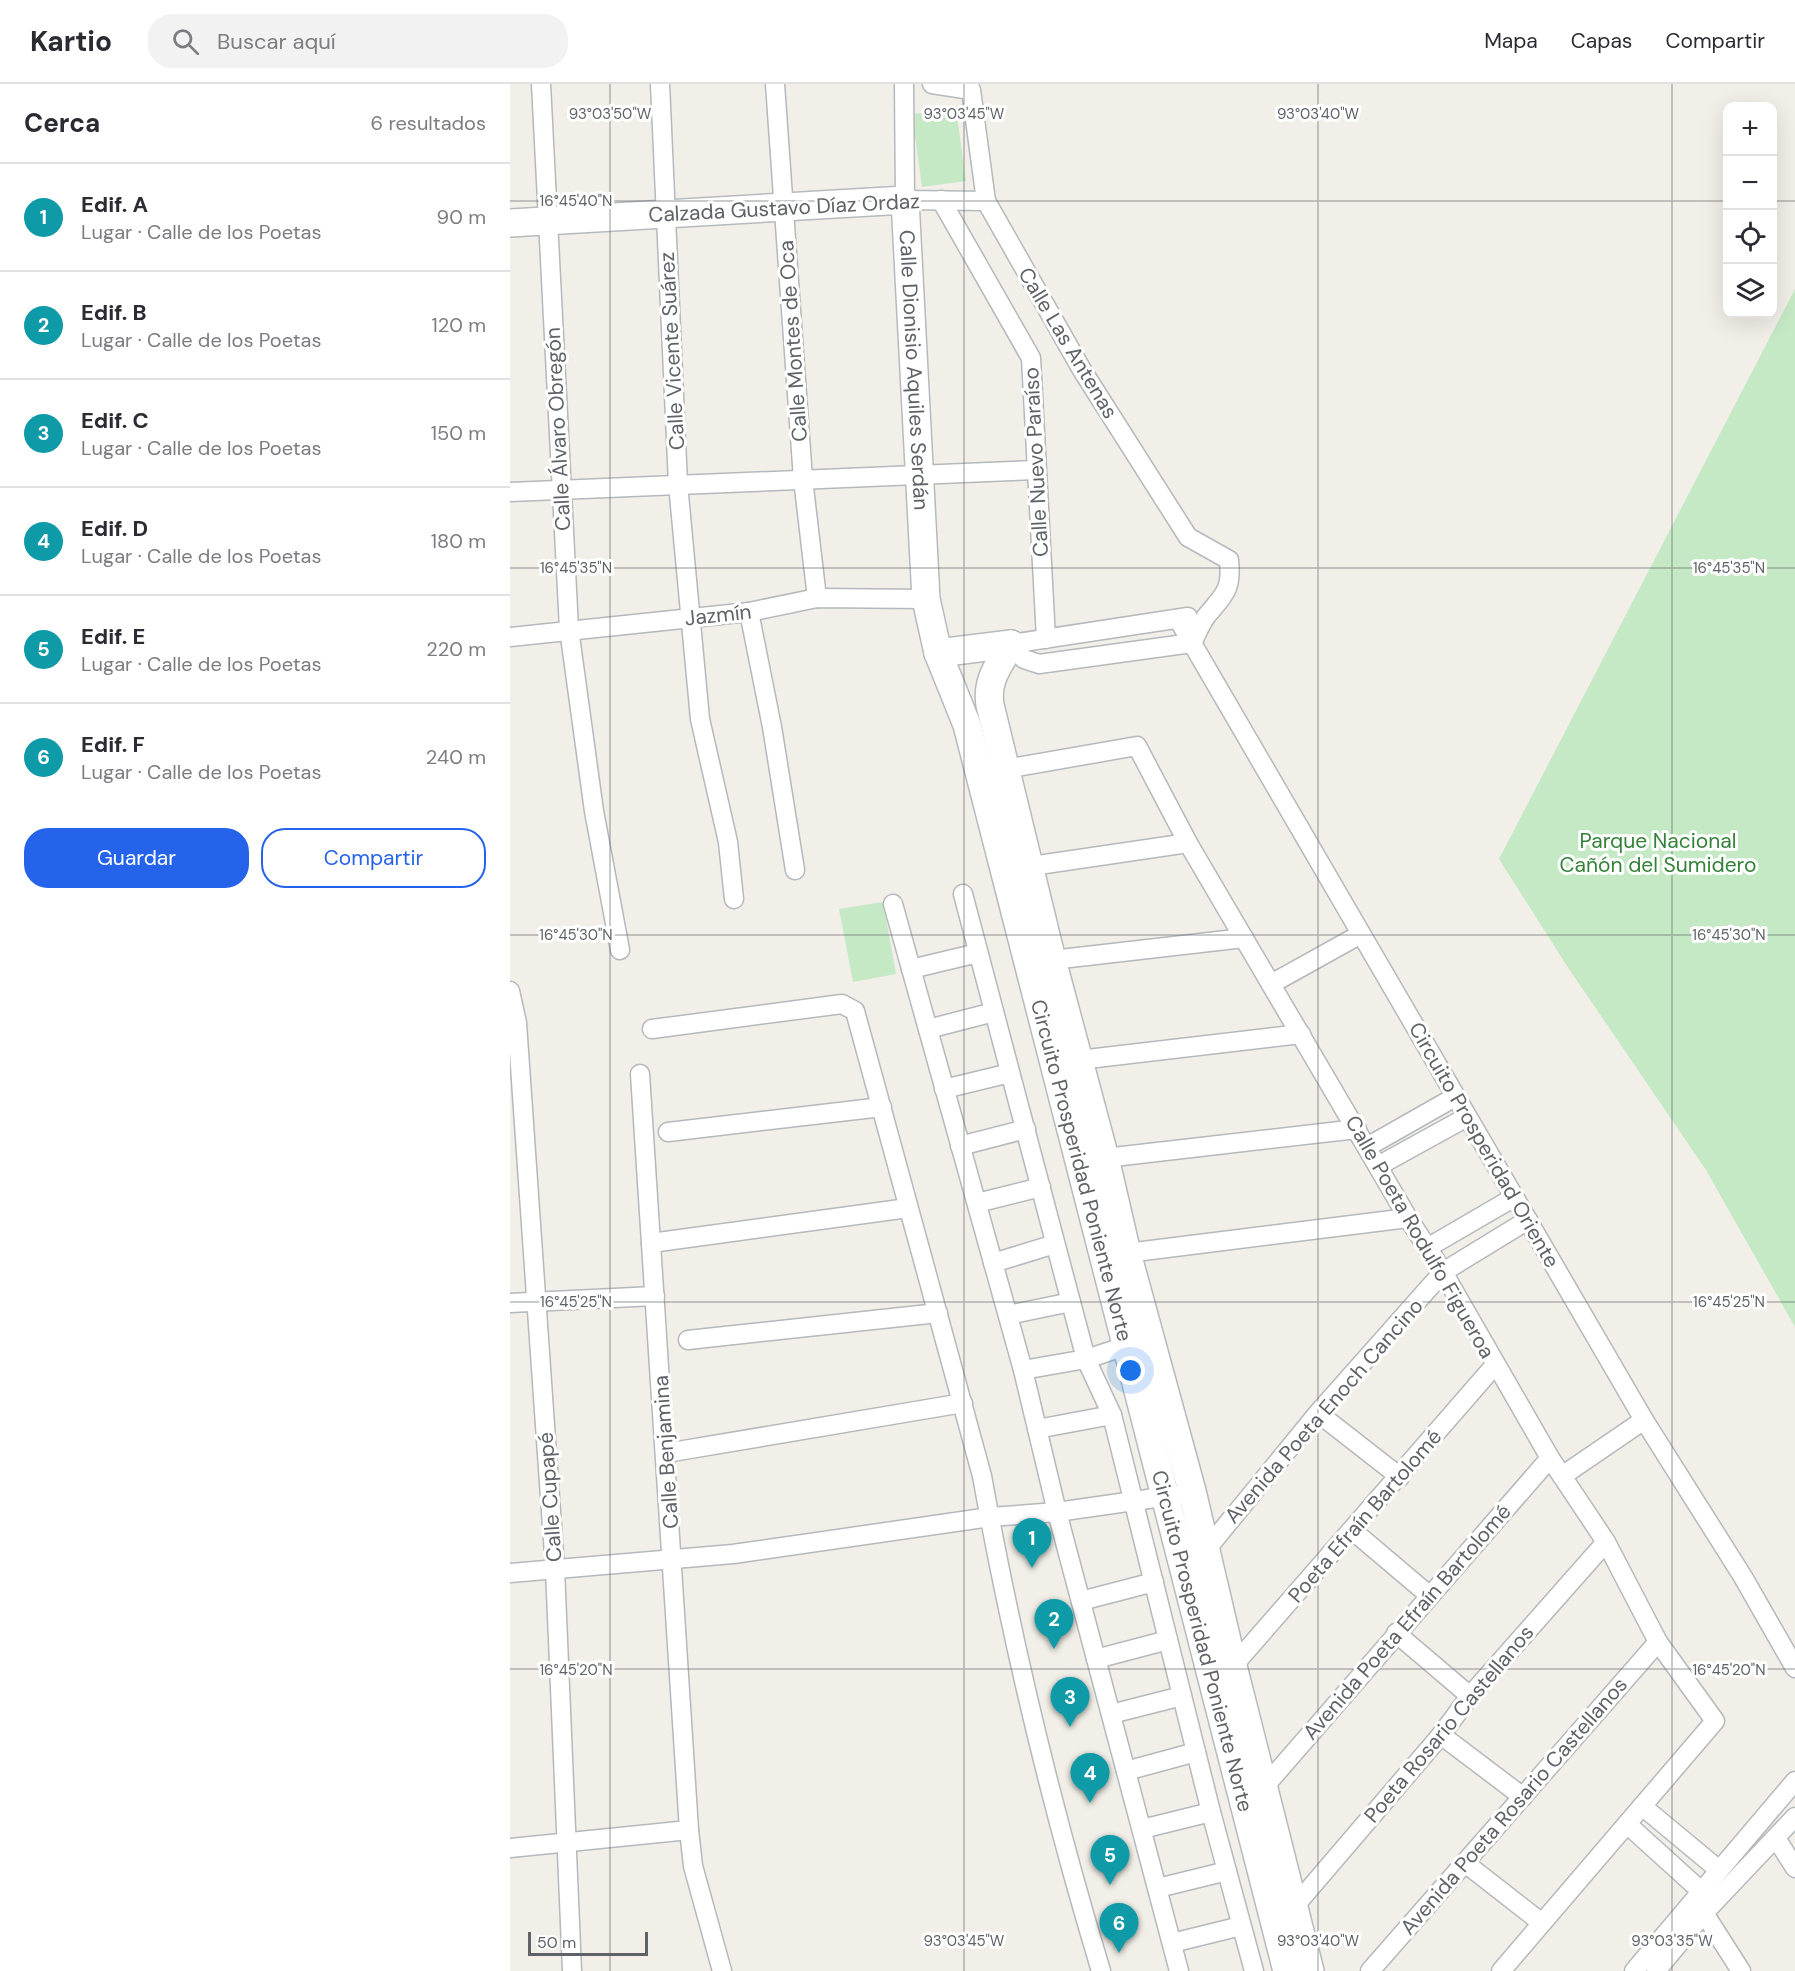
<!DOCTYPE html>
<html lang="es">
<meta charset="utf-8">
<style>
body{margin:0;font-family:"DM Sans",sans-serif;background:#f2f2f3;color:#2b2b33}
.controls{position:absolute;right:18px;top:18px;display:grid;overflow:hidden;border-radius:12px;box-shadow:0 6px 24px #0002}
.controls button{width:54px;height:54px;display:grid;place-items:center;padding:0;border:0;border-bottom:2px solid #e1e1e2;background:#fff;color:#2b2b33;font:30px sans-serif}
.scale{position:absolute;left:18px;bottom:15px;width:120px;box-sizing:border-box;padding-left:6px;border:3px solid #5f6368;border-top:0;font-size:16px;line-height:21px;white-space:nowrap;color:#5f6368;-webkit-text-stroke:4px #fff;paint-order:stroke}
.you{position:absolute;left:621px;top:1287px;width:21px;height:21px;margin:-15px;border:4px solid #fff;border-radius:50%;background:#1a73e8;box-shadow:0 0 0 9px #1a73e833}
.badge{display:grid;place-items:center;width:39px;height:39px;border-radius:50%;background:#2563eb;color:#fff;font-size:20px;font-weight:700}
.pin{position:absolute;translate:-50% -50px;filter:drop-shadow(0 2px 3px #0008)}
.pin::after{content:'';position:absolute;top:32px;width:21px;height:18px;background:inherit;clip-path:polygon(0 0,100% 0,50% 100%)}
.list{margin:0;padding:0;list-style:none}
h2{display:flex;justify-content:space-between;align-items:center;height:78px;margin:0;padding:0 24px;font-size:26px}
h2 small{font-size:20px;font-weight:400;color:#7c7c81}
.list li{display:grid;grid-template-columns:39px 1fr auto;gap:18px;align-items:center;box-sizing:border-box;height:108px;padding:0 24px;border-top:2px solid #e1e1e2}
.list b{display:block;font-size:22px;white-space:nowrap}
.list p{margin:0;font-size:20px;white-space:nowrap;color:#7c7c81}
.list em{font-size:20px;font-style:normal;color:#7c7c81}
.actions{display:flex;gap:12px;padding:18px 24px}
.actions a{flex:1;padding:14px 0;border:2px solid #2563eb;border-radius:24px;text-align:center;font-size:21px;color:#2563eb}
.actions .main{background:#2563eb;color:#fff}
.icon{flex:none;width:33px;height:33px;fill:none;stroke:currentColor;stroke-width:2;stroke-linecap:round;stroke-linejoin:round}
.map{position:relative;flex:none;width:1285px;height:1887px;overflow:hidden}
header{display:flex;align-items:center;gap:36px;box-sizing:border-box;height:84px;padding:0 30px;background:#fff;border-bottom:2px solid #e1e1e2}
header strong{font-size:28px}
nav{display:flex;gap:33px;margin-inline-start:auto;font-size:21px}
.search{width:420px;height:54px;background:#f2f2f3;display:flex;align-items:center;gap:15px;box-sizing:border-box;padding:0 21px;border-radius:24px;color:#7c7c81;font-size:22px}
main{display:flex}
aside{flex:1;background:#fff}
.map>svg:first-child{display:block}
.green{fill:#c5e8c5}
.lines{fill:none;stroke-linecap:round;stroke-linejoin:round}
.street-casing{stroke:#b5b8bc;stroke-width:21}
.secondary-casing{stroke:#b6babf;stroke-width:30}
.street{stroke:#fff;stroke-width:18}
.secondary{stroke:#fff;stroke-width:27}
.ticks{fill:none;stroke:#5f6368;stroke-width:1.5;stroke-opacity:0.45}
.labels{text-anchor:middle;stroke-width:6;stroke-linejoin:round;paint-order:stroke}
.street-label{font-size:21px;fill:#5f6368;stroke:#fff}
.park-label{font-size:21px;fill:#348238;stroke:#fff}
.ticks-label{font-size:15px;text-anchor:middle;fill:#5f6368;stroke:#fff;stroke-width:6;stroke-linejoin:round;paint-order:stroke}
</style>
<header>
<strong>Kartio</strong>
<div class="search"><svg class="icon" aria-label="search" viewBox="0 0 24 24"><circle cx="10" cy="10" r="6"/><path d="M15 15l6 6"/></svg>Buscar aquí</div>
<nav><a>Mapa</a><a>Capas</a><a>Compartir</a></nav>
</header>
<main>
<aside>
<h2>Cerca<small>6 resultados</small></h2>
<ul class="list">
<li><span class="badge" style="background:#0f9aa8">1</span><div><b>Edif. A</b><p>Lugar · Calle de los Poetas</p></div><em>90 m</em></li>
<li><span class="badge" style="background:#0f9aa8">2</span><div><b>Edif. B</b><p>Lugar · Calle de los Poetas</p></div><em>120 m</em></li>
<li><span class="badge" style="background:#0f9aa8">3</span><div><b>Edif. C</b><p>Lugar · Calle de los Poetas</p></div><em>150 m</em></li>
<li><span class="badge" style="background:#0f9aa8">4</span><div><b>Edif. D</b><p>Lugar · Calle de los Poetas</p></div><em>180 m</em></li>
<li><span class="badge" style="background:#0f9aa8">5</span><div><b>Edif. E</b><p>Lugar · Calle de los Poetas</p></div><em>220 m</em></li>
<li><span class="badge" style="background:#0f9aa8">6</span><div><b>Edif. F</b><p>Lugar · Calle de los Poetas</p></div><em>240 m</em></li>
</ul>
<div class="actions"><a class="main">Guardar</a><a>Compartir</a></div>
</aside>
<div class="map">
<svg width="1285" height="1887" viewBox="0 0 1285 1887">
<rect width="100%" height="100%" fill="#f1efe8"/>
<g class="green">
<path d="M 446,25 L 456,97 L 412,103 L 402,30 Z"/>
<path d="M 1285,205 L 1285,1243 L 1196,1086 L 1057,882 L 989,775 Z"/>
<path d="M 373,818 L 386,890 L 343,898 L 329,825 Z"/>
</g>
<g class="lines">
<g class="street-casing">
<g id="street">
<path d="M 31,0 L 59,545 L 84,727 L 110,866"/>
<path d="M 150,0 L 168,400 L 190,635 L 218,758 L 224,815"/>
<path d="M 265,0 L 293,395 L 307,514"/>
<path d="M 394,0 L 395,116 L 476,117"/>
<path d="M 422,0 L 461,6 L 476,117 L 572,286 L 678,453 L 719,476 C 722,505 715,510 698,530 C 691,538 687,550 682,559 L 529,580 L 514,575 L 501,560"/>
<path d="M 431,116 L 521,274 L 536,555"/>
<path d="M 0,408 L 526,386"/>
<path d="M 239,528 L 262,643 L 285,786"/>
<path d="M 668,535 L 1134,1336 L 1233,1493 L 1285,1584"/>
<path d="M 0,553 L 239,528 L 307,514 L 416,515"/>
<path d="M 501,560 L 678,533"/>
<path d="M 495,685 L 627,662 L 678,759 L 898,1134 L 933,1188 L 1040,1374 L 1096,1458 L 1148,1558 L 1205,1637 L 991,1887"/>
<path d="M 508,784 L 678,759"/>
<path d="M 453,810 L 576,1275 L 602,1331 L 701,1728 L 744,1887"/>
<path d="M 383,820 L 513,1286 L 547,1428 L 669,1887"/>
<path d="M 542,876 L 734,854"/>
<path d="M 401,885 L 468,869"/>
<path d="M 761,900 L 851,850"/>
<path d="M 0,907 L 7,939 L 45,1485 L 62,1887"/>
<path d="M 142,945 L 332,920 L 345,927 L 472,1392 C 502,1558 542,1725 591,1887"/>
<path d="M 418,945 L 484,928"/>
<path d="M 569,976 L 791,950"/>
<path d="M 130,990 L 179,1746 L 183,1782 L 212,1887"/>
<path d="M 434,1005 L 500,989"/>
<path d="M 158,1048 L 372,1023"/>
<path d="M 450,1062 L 516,1045"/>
<path d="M 857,1063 L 945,1013"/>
<path d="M 595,1074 L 847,1045"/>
<path d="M 868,1082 L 957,1033"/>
<path d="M 467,1119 L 531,1103"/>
<path d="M 141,1159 L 398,1124"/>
<path d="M 917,1164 L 1003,1114"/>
<path d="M 617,1169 L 898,1134"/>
<path d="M 483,1179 L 545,1160"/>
<path d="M 0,1219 L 145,1212"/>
<path d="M 498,1231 L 561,1218"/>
<path d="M 178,1256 L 428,1229"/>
<path d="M 513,1286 L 576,1275 L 616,1262"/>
<path d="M 808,1329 L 890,1393"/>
<path d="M 527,1345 L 602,1331"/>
<path d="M 156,1369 L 453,1319"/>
<path d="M 1052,1392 L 1134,1336"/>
<path d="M 842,1446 L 920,1512"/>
<path d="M 696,1466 L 808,1329 L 933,1188 L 1018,1136"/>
<path d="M 0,1489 L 223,1470 L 480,1433 L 547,1428 L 666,1411"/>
<path d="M 571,1517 L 644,1498"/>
<path d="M 886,1549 L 960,1612"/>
<path d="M 586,1575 L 658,1556"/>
<path d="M 723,1582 L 985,1281"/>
<path d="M 601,1630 L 672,1612"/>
<path d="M 931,1651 L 1013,1713"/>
<path d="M 616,1687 L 686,1668"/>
<path d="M 755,1702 L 1040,1374"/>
<path d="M 1132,1722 L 1209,1786"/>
<path d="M 1117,1740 L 1191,1807"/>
<path d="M 632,1745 L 701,1728"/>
<path d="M 1266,1754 L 1285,1784"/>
<path d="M 0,1764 L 179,1746"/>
<path d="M 955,1779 L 1032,1839"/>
<path d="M 648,1804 L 717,1787"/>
<path d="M 784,1823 L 931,1651 L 960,1612 L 1096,1458"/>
<path d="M 1194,1829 L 1231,1887"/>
<path d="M 662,1859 L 731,1842"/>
<path d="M 860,1887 L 1148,1558"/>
<path d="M 1124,1887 L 1285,1697"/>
<path d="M 1146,1887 L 1194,1829 L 1285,1733"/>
</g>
</g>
<g class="secondary-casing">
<g id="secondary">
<path id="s1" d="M 0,139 L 395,116 L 416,515 L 428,569 L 457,641 L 777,1887"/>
<path d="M 501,560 C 489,581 476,596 480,621 L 542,876 L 595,1074 L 617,1169 L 682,1407 L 723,1582 L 800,1887"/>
<path d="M 428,569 L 501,560"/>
</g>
</g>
<use href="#street" class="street"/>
<use href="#secondary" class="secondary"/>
</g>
<path class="ticks" d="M 100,0 L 100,1887M 454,0 L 454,1887M 808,0 L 808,1887M 1162,0 L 1162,1887M 0,117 L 1218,117M 1262,117 L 1285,117M 0,484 L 1285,484M 0,851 L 1285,851M 0,1218 L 1285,1218M 0,1585 L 1285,1585"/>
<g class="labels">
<g class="street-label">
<text transform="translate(274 124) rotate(-3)" y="7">Calzada Gustavo Díaz Ordaz</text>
<text transform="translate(283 257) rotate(-94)" y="7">Calle Montes de Oca</text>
<text transform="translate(558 259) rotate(59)" y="7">Calle Las Antenas</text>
<text transform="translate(162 267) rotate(-93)" y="7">Calle Vicente Suárez</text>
<text dy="7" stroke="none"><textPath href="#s1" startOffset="566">Calle Dionisio Aquiles Serdán</textPath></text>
<text transform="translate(48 345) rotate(-93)" y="7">Calle Álvaro Obregón</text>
<text transform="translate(526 378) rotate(-93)" y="7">Calle Nuevo Paraíso</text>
<text transform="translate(208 531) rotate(-6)" y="7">Jazmín</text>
<text transform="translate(974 1061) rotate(60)" y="7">Circuito Prosperidad Oriente</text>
<text dy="7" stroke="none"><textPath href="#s1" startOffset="1388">Circuito Prosperidad Poniente Norte</textPath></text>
<text transform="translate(910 1153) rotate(60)" y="7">Calle Poeta Rodulfo Figueroa</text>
<text transform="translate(814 1327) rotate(-49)" y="7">Avenida Poeta Enoch Cancino</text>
<text transform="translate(156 1368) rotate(-94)" y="7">Calle Benjamina</text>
<text transform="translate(40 1413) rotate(-94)" y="7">Calle Cupapé</text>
<text transform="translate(855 1432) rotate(-49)" y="7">Poeta Efraín Bartolomé</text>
<text transform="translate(897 1538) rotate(-49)" y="7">Avenida Poeta Efraín Bartolomé</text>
<text dy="7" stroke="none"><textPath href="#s1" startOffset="1874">Circuito Prosperidad Poniente Norte</textPath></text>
<text transform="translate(939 1640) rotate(-50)" y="7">Poeta Rosario Castellanos</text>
<text transform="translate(1004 1722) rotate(-49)" y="7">Avenida Poeta Rosario Castellanos</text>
</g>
<g class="park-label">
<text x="1148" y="764">Parque Nacional<tspan x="1148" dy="24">Cañón del Sumidero</tspan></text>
</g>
</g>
<g class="ticks-label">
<text x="100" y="35">93°03'50"W</text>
<text x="454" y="35">93°03'45"W</text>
<text x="808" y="35">93°03'40"W</text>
<text x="66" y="122">16°45'40"N</text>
<text x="66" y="489">16°45'35"N</text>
<text x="1219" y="489">16°45'35"N</text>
<text x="66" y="856">16°45'30"N</text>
<text x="1219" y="856">16°45'30"N</text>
<text x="66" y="1223">16°45'25"N</text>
<text x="1219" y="1223">16°45'25"N</text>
<text x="66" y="1591">16°45'20"N</text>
<text x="1219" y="1591">16°45'20"N</text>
<text x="454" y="1862">93°03'45"W</text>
<text x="808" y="1862">93°03'40"W</text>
<text x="1162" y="1862">93°03'35"W</text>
</g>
</svg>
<div class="controls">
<button>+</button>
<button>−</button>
<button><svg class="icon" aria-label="locate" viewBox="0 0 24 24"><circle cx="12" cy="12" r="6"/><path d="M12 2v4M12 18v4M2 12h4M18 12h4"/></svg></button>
<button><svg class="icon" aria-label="layers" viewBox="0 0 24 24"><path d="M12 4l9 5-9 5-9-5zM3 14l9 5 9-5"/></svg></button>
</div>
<div class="scale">50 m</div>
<div class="you"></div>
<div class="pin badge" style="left:522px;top:1484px;background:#0f9aa8">1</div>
<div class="pin badge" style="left:544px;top:1565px;background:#0f9aa8">2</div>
<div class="pin badge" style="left:560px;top:1643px;background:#0f9aa8">3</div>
<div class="pin badge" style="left:580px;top:1719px;background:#0f9aa8">4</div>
<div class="pin badge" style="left:600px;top:1801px;background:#0f9aa8">5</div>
<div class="pin badge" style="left:609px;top:1869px;background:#0f9aa8">6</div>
</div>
</main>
